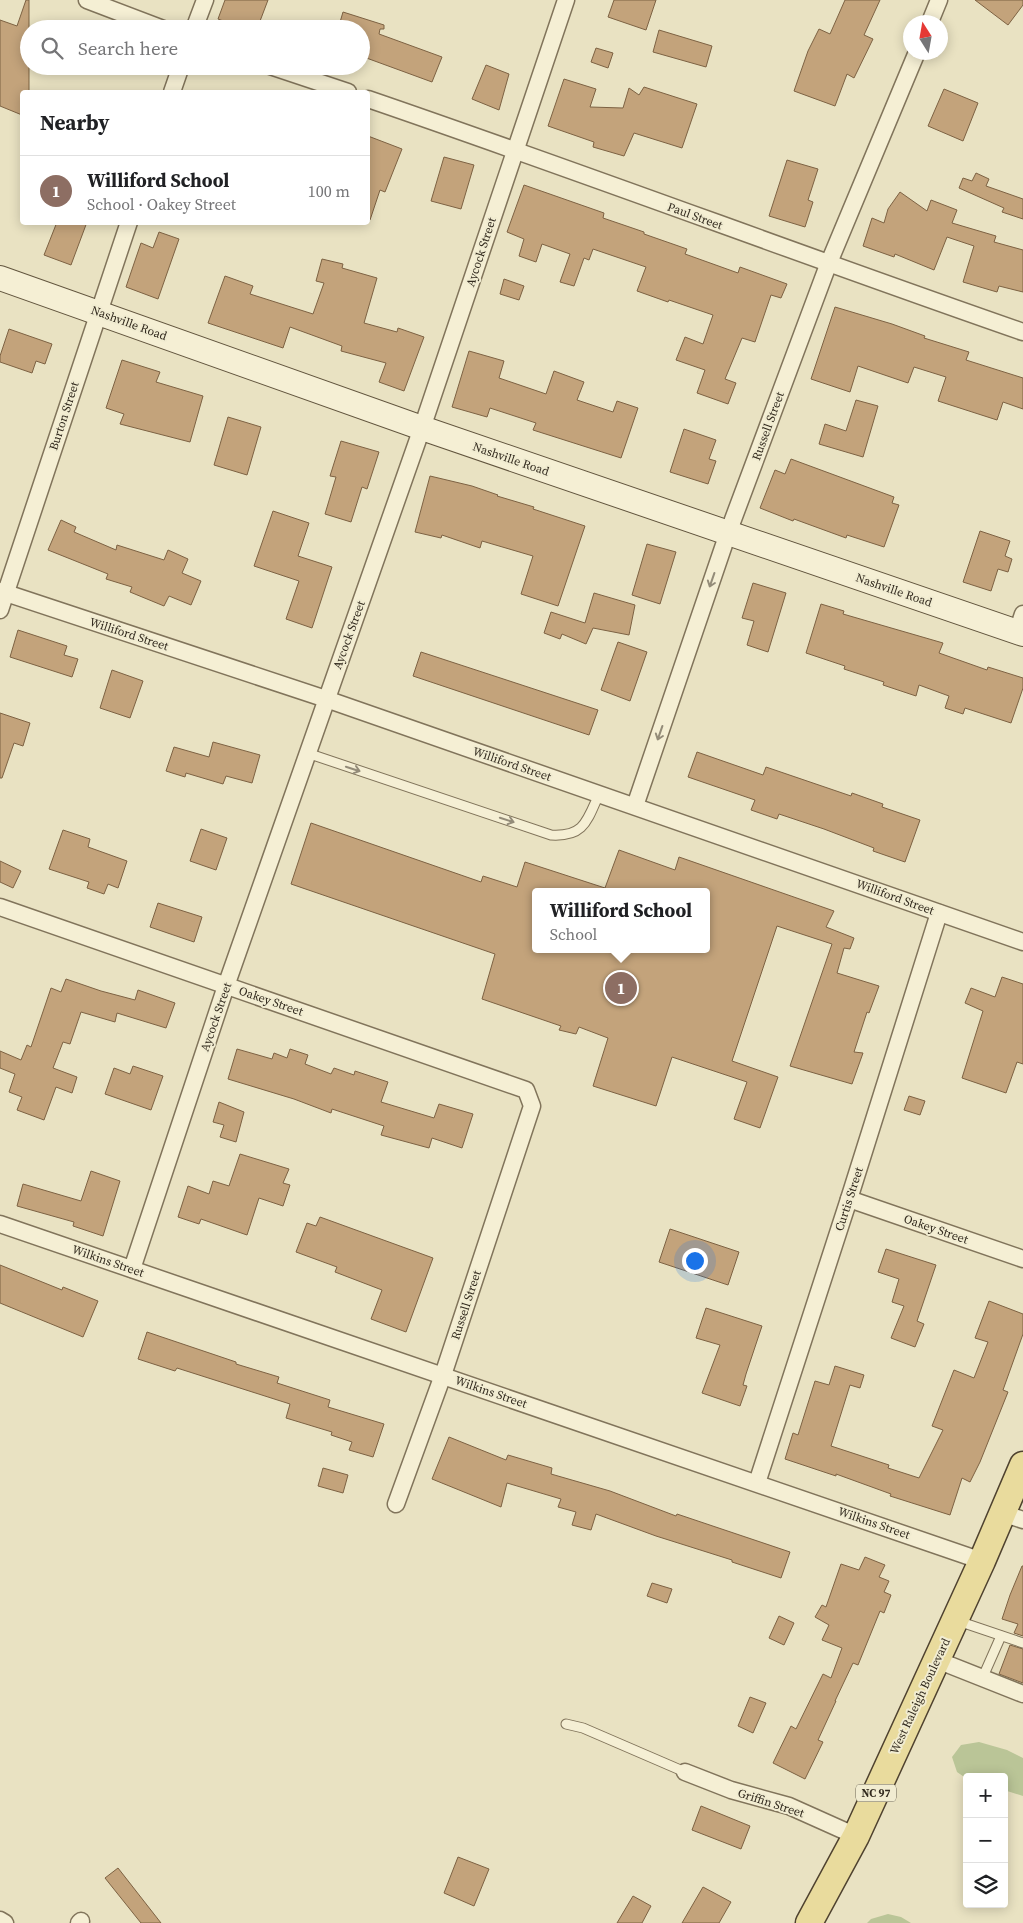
<!DOCTYPE html>
<meta charset="utf-8">
<style>
body{margin:0;font-family:"Source Serif 4",serif;background:#f2f2f2;color:#202124}
.controls{position:absolute;right:15px;bottom:15px;display:grid;overflow:hidden;border-radius:5px;box-shadow:0 2px 12px #0003}
.controls button{width:45px;height:45px;display:grid;place-items:center;padding:0;border:0;border-bottom:1px solid #e0e0e0;background:#fff;color:#202124;font:25px sans-serif}
.compass{position:absolute;left:903px;top:15px;width:45px;height:45px;border-radius:50%;background:#fff;box-shadow:0 2px 12px #0003;rotate:349deg}
.you{position:absolute;left:694px;top:1260px;width:18px;height:18px;margin:-12px;border:4px solid #fff;border-radius:50%;background:#1a73e8;box-shadow:0 0 0 8px #1a73e833}
.badge{display:grid;place-items:center;width:32px;height:32px;border-radius:50%;background:#0f766e;color:#fff;font-size:16px;font-weight:700}
.pin{position:absolute;translate:-50% -50%;border:2px solid #fff;box-shadow:0 1px 5px #0006}
.popup{position:absolute;left:532px;top:888px;width:178px;height:65px;box-sizing:border-box;display:grid;place-content:center;border-radius:5px;background:#fff;filter:drop-shadow(0 1px 4px #0005);font-size:16px;white-space:nowrap;color:#757577}
.popup b{font-size:19px;color:#202124}
.popup::after{content:'';position:absolute;left:50%;top:100%;margin-left:-10px;border:10px solid transparent;border-top-color:#fff}
.list{margin:0;padding:0;list-style:none}
h2{display:flex;justify-content:space-between;align-items:center;height:65px;margin:0;padding:0 20px;font-size:21px}
h2 small{font-size:16px;font-weight:400;color:#757577}
.list li{display:grid;grid-template-columns:32px 1fr auto;gap:15px;align-items:center;box-sizing:border-box;height:70px;padding:0 20px;border-top:1px solid #e0e0e0}
.list b{display:block;font-size:19px;white-space:nowrap}
.list p{margin:0;font-size:16px;white-space:nowrap;color:#757577}
.list em{font-size:16px;font-style:normal;color:#757577}
.icon{flex:none;width:28px;height:28px;fill:none;stroke:currentColor;stroke-width:2;stroke-linecap:round;stroke-linejoin:round}
.map{position:relative;flex:none;width:1023px;height:1923px;overflow:hidden}
.search{position:absolute;background:#fff;box-shadow:0 2px 12px #0003;left:20px;top:20px;width:350px;height:55px;display:flex;align-items:center;gap:12px;box-sizing:border-box;padding:0 18px;border-radius:28px;color:#757577;font-size:19px}
.panel{position:absolute;background:#fff;box-shadow:0 2px 12px #0003;left:20px;top:90px;width:350px;height:135px;border-radius:5px}
.map>svg:first-child{display:block}
.green{fill:#bac597}
.building{fill:#c3a37b;stroke:#7d6243;fill-rule:evenodd}
.lines{fill:none;stroke-linecap:round;stroke-linejoin:round}
.service-casing{stroke:#81745b;stroke-width:11}
.minor-casing{stroke:#81745b;stroke-width:19}
.secondary-casing{stroke:#62553e;stroke-width:26}
.primary-casing{stroke:#4f422f;stroke-width:29}
.service{stroke:#f5efd4;stroke-width:9}
.minor{stroke:#f5efd4;stroke-width:16}
.secondary{stroke:#f5efd4;stroke-width:24}
.primary{stroke:#e9db9d;stroke-width:26}
.oneway{stroke:#948c79}
.labels{text-anchor:middle;stroke-width:4;stroke-linejoin:round;paint-order:stroke}
.shield{fill:#f1ecd1;stroke:#6b6454;stroke-width:1}
.shield-label{font-size:11px;font-weight:bold;fill:#322a1e}
.street-label{font-size:12px;fill:#322a1e;stroke:#f1ecd1}
</style>
<div class="map">
<svg width="1023" height="1923" viewBox="0 0 1023 1923">
<rect width="100%" height="100%" fill="#e9e2c2"/>
<g class="green">
<path d="M 979,1742 L 1007,1750 L 1023,1758 L 1023,1796 L 1004,1790 L 1004,1777 L 967,1777 L 967,1779 L 957,1772 L 952,1757 L 961,1745 Z"/>
<path d="M 888,1914 L 901,1917 L 911,1923 L 867,1923 L 871,1919 Z"/>
</g>
<g class="building">
<path d="M 26,0 L 29,0 L 29,92 L 22,92 L 22,115 L 0,106 L 0,20 L 17,26 Z"/>
<path d="M 225,0 L 268,0 L 257,29 L 244,29 L 218,19 Z"/>
<path d="M 614,0 L 656,0 L 646,30 L 608,17 Z"/>
<path d="M 845,0 L 880,0 L 864,35 L 873,39 L 854,78 L 847,74 L 835,106 L 794,91 L 808,51 L 819,29 L 830,34 Z"/>
<path d="M 975,0 L 1023,0 L 1023,5 L 1008,25 Z"/>
<path d="M 343,12 L 384,25 L 384,29 L 380,29 L 379,34 L 442,57 L 432,82 L 361,56 L 361,29 L 338,29 Z"/>
<path d="M 659,30 L 712,46 L 706,67 L 653,52 Z"/>
<path d="M 596,48 L 613,53 L 608,68 L 591,62 Z"/>
<path d="M 486,65 L 509,74 L 499,110 L 472,99 Z"/>
<path d="M 564,79 L 596,89 L 590,107 L 623,108 L 629,88 L 639,95 L 644,87 L 697,104 L 682,148 L 634,133 L 624,156 L 593,147 L 594,142 L 548,126 Z"/>
<path d="M 944,89 L 978,103 L 963,141 L 928,126 Z"/>
<path d="M 368,136 L 402,149 L 385,192 L 380,190 L 370,220 L 368,220 Z"/>
<path d="M 444,157 L 474,165 L 461,209 L 431,201 Z"/>
<path d="M 787,160 L 818,169 L 808,200 L 813,202 L 805,227 L 769,216 Z"/>
<path d="M 976,173 L 989,179 L 986,186 L 1023,199 L 1023,219 L 1002,212 L 1004,208 L 959,188 L 963,178 L 972,181 Z"/>
<path d="M 524,185 L 604,213 L 603,218 L 644,232 L 644,234 L 687,249 L 685,254 L 738,273 L 740,267 L 787,284 L 781,298 L 771,295 L 755,342 L 742,338 L 725,379 L 736,383 L 728,404 L 697,393 L 705,370 L 676,360 L 685,337 L 703,344 L 713,315 L 669,300 L 668,302 L 637,291 L 646,267 L 593,249 L 589,260 L 584,258 L 574,286 L 560,282 L 570,254 L 542,244 L 536,262 L 519,256 L 524,239 L 507,232 Z"/>
<path d="M 900,192 L 927,211 L 931,200 L 957,210 L 952,223 L 996,236 L 994,242 L 1023,250 L 1023,292 L 999,286 L 997,292 L 963,282 L 974,246 L 947,237 L 934,270 L 895,254 L 894,257 L 863,246 L 872,218 L 884,223 L 888,209 Z"/>
<path d="M 57,222 L 87,222 L 71,265 L 44,255 Z"/>
<path d="M 159,232 L 179,239 L 158,299 L 126,287 L 141,243 L 153,248 Z"/>
<path d="M 322,259 L 343,264 L 342,268 L 377,278 L 364,323 L 397,332 L 398,328 L 424,337 L 404,391 L 379,382 L 386,363 L 341,351 L 342,346 L 290,327 L 283,348 L 208,323 L 225,276 L 253,286 L 250,294 L 313,314 L 324,283 L 316,281 Z"/>
<path d="M 504,279 L 524,286 L 519,300 L 500,294 Z"/>
<path d="M 835,307 L 892,324 L 925,336 L 924,338 L 969,352 L 966,360 L 1023,378 L 1023,409 L 1003,402 L 997,420 L 938,401 L 946,377 L 914,367 L 908,383 L 858,366 L 850,392 L 811,379 Z"/>
<path d="M 9,329 L 52,344 L 45,364 L 36,361 L 32,373 L 0,362 L 0,356 Z"/>
<path d="M 469,351 L 504,361 L 499,378 L 546,394 L 554,371 L 584,382 L 577,400 L 613,412 L 617,401 L 638,408 L 621,458 L 533,430 L 536,423 L 490,408 L 487,417 L 452,407 Z"/>
<path d="M 122,360 L 160,372 L 156,382 L 203,396 L 190,442 L 120,424 L 124,414 L 106,408 Z"/>
<path d="M 856,400 L 878,406 L 863,457 L 819,444 L 825,424 L 846,431 Z"/>
<path d="M 228,417 L 261,427 L 247,475 L 214,465 Z"/>
<path d="M 684,429 L 716,440 L 709,459 L 716,461 L 708,484 L 670,472 Z"/>
<path d="M 341,441 L 379,452 L 367,489 L 362,487 L 351,522 L 325,514 L 336,477 L 330,476 Z"/>
<path d="M 791,459 L 894,497 L 892,503 L 899,505 L 884,547 L 847,535 L 846,538 L 794,519 L 793,521 L 760,508 L 775,470 L 785,474 Z"/>
<path d="M 430,476 L 472,486 L 498,495 L 497,496 L 534,507 L 533,509 L 585,526 L 558,606 L 521,594 L 533,556 L 482,541 L 480,548 L 442,535 L 441,538 L 415,532 Z"/>
<path d="M 273,511 L 309,523 L 298,556 L 332,567 L 312,628 L 286,619 L 299,581 L 254,566 Z"/>
<path d="M 61,520 L 76,527 L 74,532 L 116,550 L 117,545 L 164,560 L 168,550 L 188,559 L 182,573 L 201,581 L 191,605 L 169,596 L 164,606 L 130,592 L 132,587 L 106,579 L 108,574 L 48,550 Z"/>
<path d="M 980,531 L 1010,541 L 1005,556 L 1012,559 L 1008,572 L 998,569 L 991,591 L 963,582 Z"/>
<path d="M 647,544 L 676,552 L 660,604 L 632,595 Z"/>
<path d="M 753,583 L 786,593 L 768,652 L 747,645 L 754,621 L 742,618 Z"/>
<path d="M 594,593 L 635,605 L 629,635 L 593,628 L 586,644 L 562,634 L 560,639 L 544,633 L 551,612 L 585,623 Z"/>
<path d="M 821,604 L 844,611 L 843,614 L 943,643 L 939,653 L 987,670 L 988,667 L 1023,678 L 1023,688 L 1011,723 L 965,708 L 963,714 L 945,708 L 949,696 L 919,685 L 916,696 L 883,685 L 884,682 L 844,669 L 845,666 L 806,653 Z"/>
<path d="M 18,630 L 67,646 L 64,655 L 78,659 L 72,677 L 10,657 Z"/>
<path d="M 618,642 L 647,652 L 630,701 L 601,690 Z"/>
<path d="M 421,652 L 598,710 L 589,735 L 413,676 Z"/>
<path d="M 112,670 L 143,681 L 130,718 L 100,708 Z"/>
<path d="M 0,713 L 30,723 L 23,746 L 14,743 L 2,778 L 0,778 Z"/>
<path d="M 213,742 L 260,755 L 252,783 L 226,776 L 223,784 L 186,773 L 185,777 L 166,771 L 174,747 L 209,757 Z"/>
<path d="M 697,752 L 763,775 L 766,767 L 851,796 L 852,793 L 883,804 L 882,807 L 920,820 L 905,862 L 873,851 L 874,848 L 824,829 L 779,814 L 777,819 L 751,810 L 755,800 L 688,777 Z"/>
<path d="M 311,823 L 481,882 L 483,876 L 517,887 L 525,862 L 605,888 L 619,850 L 675,870 L 679,857 L 834,911 L 826,927 L 854,938 L 850,949 L 844,948 L 837,973 L 879,986 L 869,1013 L 867,1012 L 854,1052 L 863,1053 L 852,1084 L 790,1066 L 832,944 L 777,926 L 732,1061 L 778,1077 L 760,1128 L 734,1119 L 747,1082 L 672,1057 L 656,1106 L 593,1086 L 608,1038 L 579,1027 L 576,1034 L 559,1030 L 561,1026 L 482,999 L 495,954 L 291,884 ZM 536,892 L 706,892 L 706,949 L 536,949 Z"/>
<path d="M 201,829 L 227,838 L 216,870 L 190,861 Z"/>
<path d="M 63,830 L 90,839 L 88,847 L 127,861 L 118,888 L 108,884 L 104,894 L 87,888 L 89,882 L 49,869 Z"/>
<path d="M 0,861 L 21,871 L 13,888 L 0,882 Z"/>
<path d="M 158,903 L 202,917 L 194,942 L 150,927 Z"/>
<path d="M 1002,977 L 1023,984 L 1023,1064 L 1017,1062 L 1006,1093 L 962,1078 L 983,1011 L 965,1003 L 971,988 L 995,997 Z"/>
<path d="M 66,979 L 101,991 L 135,1000 L 138,990 L 175,1003 L 166,1028 L 117,1013 L 115,1022 L 81,1012 L 70,1044 L 63,1042 L 53,1068 L 77,1077 L 72,1093 L 56,1087 L 44,1120 L 17,1110 L 22,1097 L 9,1092 L 15,1074 L 0,1068 L 0,1051 L 21,1060 L 27,1045 L 31,1047 L 51,988 L 61,992 Z"/>
<path d="M 237,1049 L 272,1059 L 274,1053 L 287,1058 L 290,1049 L 308,1055 L 305,1064 L 331,1074 L 334,1068 L 354,1075 L 355,1071 L 388,1082 L 381,1102 L 434,1118 L 439,1104 L 473,1114 L 462,1148 L 432,1138 L 429,1148 L 381,1135 L 384,1126 L 332,1109 L 331,1113 L 294,1099 L 228,1079 Z"/>
<path d="M 133,1066 L 163,1076 L 151,1110 L 105,1094 L 114,1068 L 130,1074 Z"/>
<path d="M 909,1096 L 925,1101 L 920,1115 L 904,1110 Z"/>
<path d="M 219,1102 L 244,1112 L 236,1142 L 220,1137 L 224,1125 L 213,1122 Z"/>
<path d="M 240,1154 L 289,1169 L 283,1183 L 290,1185 L 283,1206 L 259,1198 L 247,1235 L 201,1219 L 199,1224 L 178,1217 L 188,1186 L 209,1194 L 213,1181 L 229,1186 Z"/>
<path d="M 91,1171 L 120,1181 L 103,1236 L 73,1226 L 74,1222 L 17,1206 L 23,1184 L 81,1201 Z"/>
<path d="M 320,1217 L 433,1258 L 406,1332 L 371,1319 L 382,1290 L 335,1272 L 337,1267 L 296,1252 L 307,1223 L 316,1226 Z"/>
<path d="M 670,1229 L 739,1252 L 728,1285 L 659,1262 Z"/>
<path d="M 886,1249 L 936,1265 L 917,1321 L 924,1324 L 915,1347 L 891,1338 L 904,1306 L 892,1302 L 899,1279 L 878,1272 Z"/>
<path d="M 0,1265 L 62,1290 L 63,1287 L 98,1301 L 83,1337 L 0,1303 Z"/>
<path d="M 989,1301 L 1023,1314 L 1023,1334 L 1003,1390 L 1008,1392 L 980,1462 L 970,1482 L 962,1478 L 950,1515 L 890,1496 L 891,1494 L 836,1474 L 836,1476 L 785,1459 L 793,1433 L 798,1435 L 815,1381 L 829,1385 L 835,1366 L 864,1375 L 860,1388 L 850,1385 L 831,1446 L 889,1465 L 888,1468 L 919,1478 L 943,1430 L 932,1426 L 954,1370 L 974,1378 L 988,1342 L 975,1338 Z"/>
<path d="M 706,1308 L 762,1326 L 746,1374 L 743,1385 L 747,1386 L 740,1406 L 702,1393 L 720,1345 L 696,1338 Z"/>
<path d="M 147,1332 L 236,1362 L 236,1364 L 279,1377 L 277,1383 L 330,1400 L 328,1407 L 384,1424 L 373,1457 L 349,1450 L 352,1442 L 331,1435 L 332,1432 L 286,1418 L 290,1404 L 177,1368 L 175,1371 L 138,1359 Z"/>
<path d="M 449,1437 L 506,1460 L 508,1455 L 552,1468 L 551,1474 L 610,1491 L 676,1516 L 677,1514 L 790,1552 L 781,1578 L 732,1562 L 732,1560 L 656,1536 L 596,1514 L 591,1530 L 572,1525 L 576,1512 L 558,1507 L 561,1499 L 507,1483 L 501,1507 L 432,1479 Z"/>
<path d="M 323,1468 L 348,1475 L 343,1493 L 318,1486 Z"/>
<path d="M 865,1557 L 885,1565 L 879,1577 L 889,1581 L 884,1592 L 891,1595 L 884,1613 L 880,1611 L 858,1665 L 853,1663 L 835,1701 L 836,1701 L 818,1740 L 823,1742 L 805,1779 L 773,1763 L 791,1726 L 796,1729 L 823,1674 L 831,1678 L 842,1648 L 822,1640 L 829,1625 L 815,1617 L 822,1605 L 826,1607 L 841,1564 L 859,1570 Z"/>
<path d="M 1022,1566 L 1023,1566 L 1023,1636 L 1014,1633 L 1018,1624 L 1002,1619 L 1010,1595 Z"/>
<path d="M 652,1583 L 672,1589 L 667,1603 L 647,1596 Z"/>
<path d="M 779,1616 L 794,1623 L 784,1645 L 769,1638 Z"/>
<path d="M 1010,1645 L 1023,1649 L 1023,1683 L 999,1674 Z"/>
<path d="M 750,1697 L 766,1703 L 753,1733 L 738,1726 Z"/>
<path d="M 701,1806 L 750,1826 L 741,1849 L 692,1830 Z"/>
<path d="M 458,1857 L 489,1869 L 474,1906 L 444,1893 Z"/>
<path d="M 118,1868 L 161,1923 L 141,1923 L 105,1878 Z"/>
<path d="M 703,1887 L 731,1902 L 719,1923 L 682,1923 Z"/>
<path d="M 633,1896 L 651,1906 L 642,1923 L 617,1923 Z"/>
</g>
<g class="lines">
<g class="service-casing">
<g id="service">
<path d="M 307,753 L 551,835 C 584,837 587,821 599,794"/>
<path d="M 958,1621 L 1023,1643"/>
<path d="M 982,1679 L 1001,1636"/>
<path d="M 566,1724 L 583,1728 L 685,1772"/>
</g>
</g>
<g class="minor-casing">
<g id="minor">
<path d="M 87,0 L 163,29"/>
<path d="M 930,22 L 939,0"/>
<path d="M 194,29 L 205,0"/>
<path d="M 270,66 L 348,92"/>
<path d="M 172,92 L 181,66"/>
<path d="M 368,99 C 587,174 804,256 1023,332"/>
<path d="M 0,591 L 326,699 L 1023,942"/>
<path d="M 0,610 L 129,222"/>
<path d="M 1017,632 L 1023,614"/>
<path d="M 635,806 L 728,533 L 828,265 L 917,52"/>
<path d="M 0,907 L 526,1090 L 532,1106 L 443,1375 L 396,1504"/>
<path d="M 849,1199 L 1023,1259"/>
<path d="M 0,1224 L 982,1561"/>
<path d="M 132,1269 L 226,986 L 422,428 L 566,0"/>
<path d="M 757,1483 L 849,1199 L 939,913"/>
<path d="M 1002,1513 L 1023,1520"/>
<path d="M 937,1660 L 1023,1694"/>
<path d="M 685,1772 L 731,1790 L 789,1806 L 856,1836"/>
<path d="M 0,1920 L 5,1923"/>
<path d="M 79,1923 L 81,1921"/>
</g>
</g>
<g class="secondary-casing">
<path id="secondary" d="M 0,278 L 422,428 L 1023,634"/>
</g>
<g class="primary-casing">
<path id="primary" d="M 809,1923 L 856,1836 L 982,1561 L 1023,1465"/>
</g>
<use href="#service" class="service"/>
<use href="#minor" class="minor"/>
<use href="#secondary" class="secondary"/>
<use href="#primary" class="primary"/>
</g>
<defs><path id="oneway-shaft" d="M-6 0H5M1.5-3L5.5 0L1.5 3" fill="none" stroke-width="1.6" stroke-linecap="round" stroke-linejoin="round" transform="scale(1.25)"/></defs>
<g class="oneway">
<use href="#oneway-shaft" transform="translate(712 580) rotate(109)"/>
<use href="#oneway-shaft" transform="translate(660 733) rotate(109)"/>
<use href="#oneway-shaft" transform="translate(353 769) rotate(18)"/>
<use href="#oneway-shaft" transform="translate(507 820) rotate(18)"/>
</g>
<g class="labels">
<rect class="shield" x="856" y="1784.5" width="40" height="17" rx="4"/>
<g class="shield-label">
<text x="876" y="1797">NC 97</text>
</g>
<g class="street-label">
<text transform="translate(695 216) rotate(20)" y="4">Paul Street</text>
<text transform="translate(481 252) rotate(-72)" y="4">Aycock Street</text>
<text transform="translate(129 323) rotate(20)" y="4">Nashville Road</text>
<text transform="translate(64 416) rotate(-72)" y="4">Burton Street</text>
<text transform="translate(768 426) rotate(-70)" y="4">Russell Street</text>
<text transform="translate(511 459) rotate(19)" y="4">Nashville Road</text>
<text transform="translate(894 590) rotate(19)" y="4">Nashville Road</text>
<text transform="translate(129 634) rotate(18)" y="4">Williford Street</text>
<text transform="translate(349 635) rotate(-70)" y="4">Aycock Street</text>
<text transform="translate(512 764) rotate(19)" y="4">Williford Street</text>
<text transform="translate(895 897) rotate(20)" y="4">Williford Street</text>
<text transform="translate(271 1001) rotate(19)" y="4">Oakey Street</text>
<text transform="translate(216 1017) rotate(-71)" y="4">Aycock Street</text>
<text transform="translate(849 1199) rotate(-72)" y="4">Curtis Street</text>
<text transform="translate(936 1229) rotate(19)" y="4">Oakey Street</text>
<text transform="translate(108 1261) rotate(19)" y="4">Wilkins Street</text>
<text transform="translate(466 1305) rotate(-72)" y="4">Russell Street</text>
<text transform="translate(491 1392) rotate(19)" y="4">Wilkins Street</text>
<text transform="translate(874 1523) rotate(19)" y="4">Wilkins Street</text>
<text transform="translate(920 1696) rotate(-65)" y="4">West Raleigh Boulevard</text>
<text transform="translate(771 1803) rotate(18)" y="4">Griffin Street</text>
</g>
</g>
</svg>
<div class="controls">
<button>+</button>
<button>−</button>
<button><svg class="icon" aria-label="layers" viewBox="0 0 24 24"><path d="M12 4l9 5-9 5-9-5zM3 14l9 5 9-5"/></svg></button>
</div>
<svg class="compass" viewBox="-18 -18 36 36"><path d="M0-13l5 13h-10z" fill="#e53935"/><path d="M0 13l5-13h-10z" fill="#757577"/></svg>
<div class="you"></div>
<div class="pin badge" style="left:621px;top:988px;background:#8d6e63">1</div>
<div class="popup"><b>Williford School</b>School</div>
<div class="search"><svg class="icon" aria-label="search" viewBox="0 0 24 24"><circle cx="10" cy="10" r="6"/><path d="M15 15l6 6"/></svg>Search here</div>
<section class="panel">
<h2>Nearby<small></small></h2>
<ul class="list">
<li><span class="badge" style="background:#8d6e63">1</span><div><b>Williford School</b><p>School · Oakey Street</p></div><em>100 m</em></li>
</ul>
</section>
</div>
